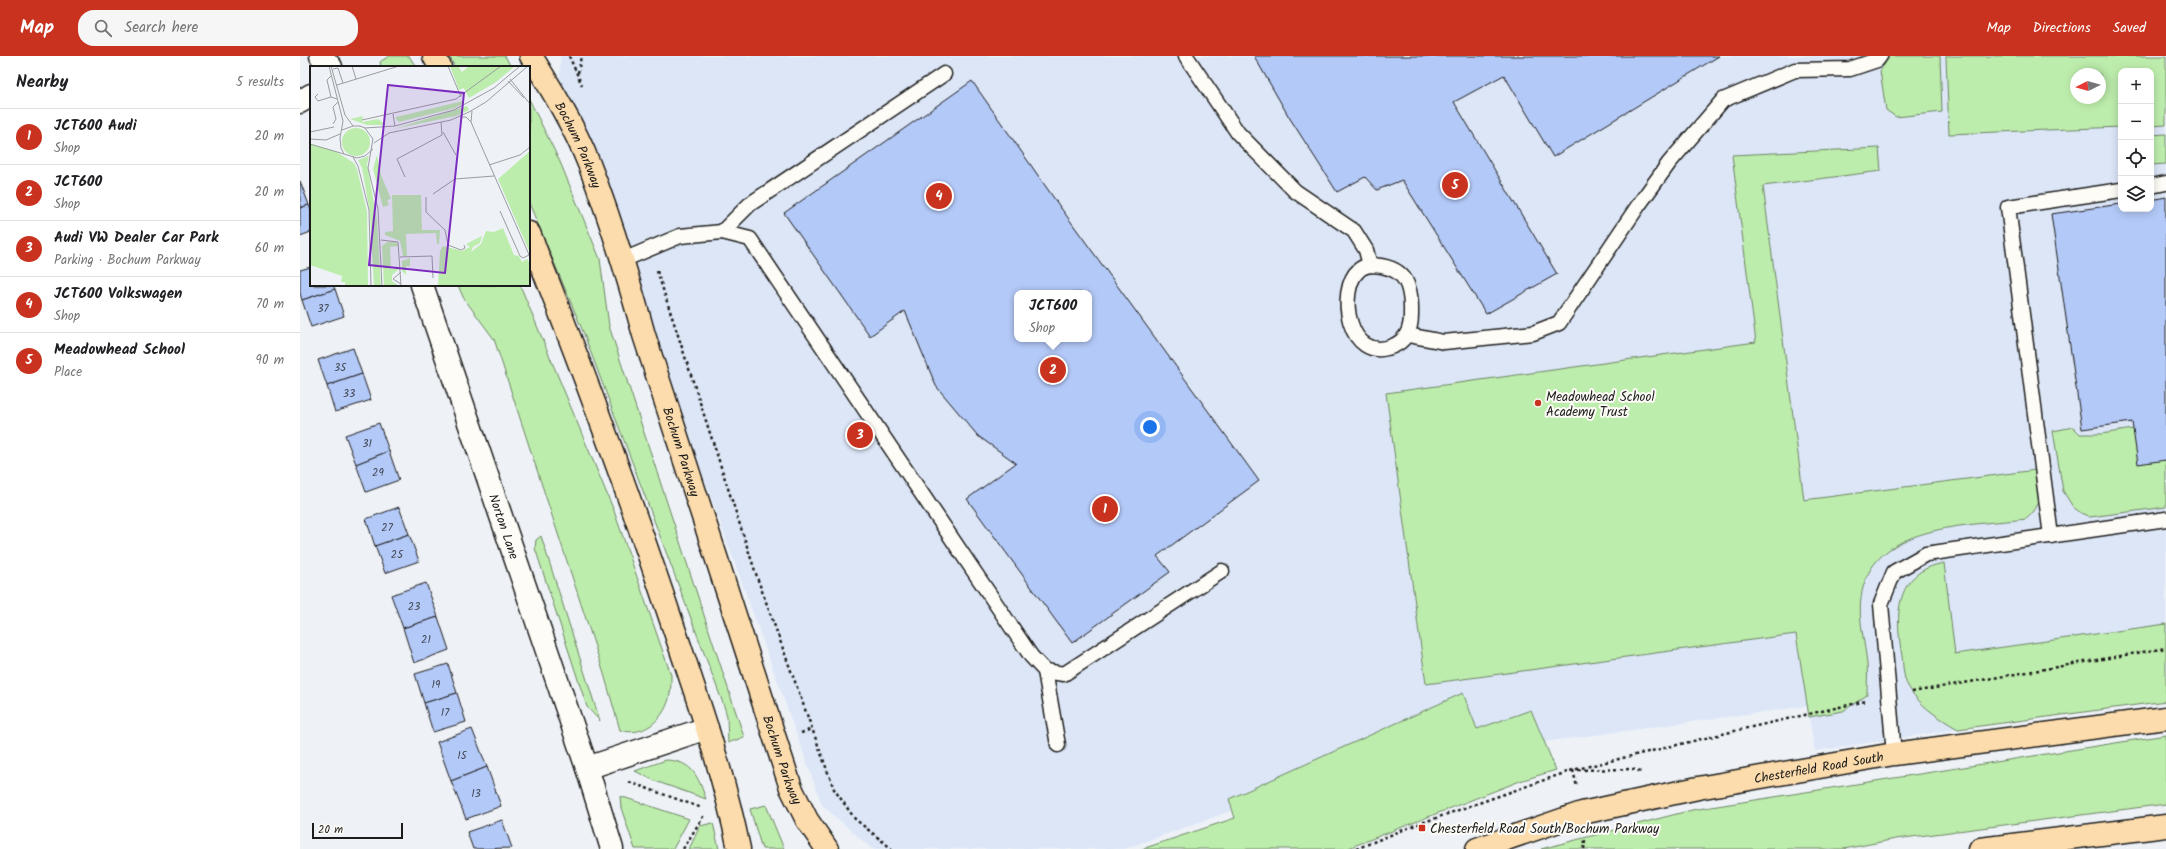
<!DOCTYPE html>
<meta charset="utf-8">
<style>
body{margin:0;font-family:Kalam,sans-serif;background:#f6f6f6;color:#202124}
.controls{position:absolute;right:12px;top:12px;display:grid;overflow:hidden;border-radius:8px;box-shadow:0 2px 10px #0003}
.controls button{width:36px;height:36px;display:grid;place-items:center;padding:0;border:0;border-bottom:1px solid #e0e0e0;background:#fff;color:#202124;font:20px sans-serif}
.compass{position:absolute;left:1770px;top:12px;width:36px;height:36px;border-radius:50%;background:#fff;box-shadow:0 2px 10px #0003;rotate:264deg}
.scale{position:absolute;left:12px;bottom:10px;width:91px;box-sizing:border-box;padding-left:4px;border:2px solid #1c1c1c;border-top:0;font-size:11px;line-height:14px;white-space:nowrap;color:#1c1c1c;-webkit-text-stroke:3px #fdfcf7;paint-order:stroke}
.you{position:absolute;left:850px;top:371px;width:14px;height:14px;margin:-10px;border:3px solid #fff;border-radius:50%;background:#1a73e8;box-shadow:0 0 0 6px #1a73e833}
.badge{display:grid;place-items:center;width:26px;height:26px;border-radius:50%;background:#c8321e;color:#fff;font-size:13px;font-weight:700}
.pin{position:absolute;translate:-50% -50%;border:2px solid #fff;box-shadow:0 1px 4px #0006}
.popup{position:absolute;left:714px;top:234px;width:78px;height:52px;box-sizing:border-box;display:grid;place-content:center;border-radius:8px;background:#fff;filter:drop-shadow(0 1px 3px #0005);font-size:13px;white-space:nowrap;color:#757577}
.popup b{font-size:15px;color:#202124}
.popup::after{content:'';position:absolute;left:50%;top:100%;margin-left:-8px;border:8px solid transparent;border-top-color:#fff}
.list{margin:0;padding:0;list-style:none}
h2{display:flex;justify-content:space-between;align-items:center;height:52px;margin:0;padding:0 16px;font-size:17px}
h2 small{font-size:13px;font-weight:400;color:#757577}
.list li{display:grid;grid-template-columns:26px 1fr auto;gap:12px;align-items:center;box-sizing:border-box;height:56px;padding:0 16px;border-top:1px solid #e0e0e0}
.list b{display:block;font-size:15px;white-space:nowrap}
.list p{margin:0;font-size:13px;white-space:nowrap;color:#757577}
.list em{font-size:13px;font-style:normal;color:#757577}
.icon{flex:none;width:22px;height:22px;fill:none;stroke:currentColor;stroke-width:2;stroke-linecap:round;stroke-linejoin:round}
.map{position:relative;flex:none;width:1866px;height:793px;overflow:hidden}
header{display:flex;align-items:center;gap:24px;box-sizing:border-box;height:56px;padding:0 20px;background:#c8321e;color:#fff}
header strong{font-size:19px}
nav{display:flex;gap:22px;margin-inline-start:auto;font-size:14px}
.search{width:280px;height:36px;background:#f6f6f6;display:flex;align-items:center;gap:10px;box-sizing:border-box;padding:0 14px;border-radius:16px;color:#757577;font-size:15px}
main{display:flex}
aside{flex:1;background:#fff}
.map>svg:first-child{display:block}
.built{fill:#dce6f7;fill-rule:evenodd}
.green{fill:#bdedac;stroke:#6c8464;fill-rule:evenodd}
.building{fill:#b3c9f8;stroke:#1c1c1c;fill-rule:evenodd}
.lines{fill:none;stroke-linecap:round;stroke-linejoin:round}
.lane-casing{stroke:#1c1c1c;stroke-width:17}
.street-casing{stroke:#1c1c1c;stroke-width:25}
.highway-casing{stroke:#1c1c1c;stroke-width:25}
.path{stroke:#1c1c1c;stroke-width:2.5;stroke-dasharray:3 3;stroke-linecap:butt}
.lane{stroke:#fdfcf7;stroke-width:14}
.street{stroke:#fdfcf7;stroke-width:22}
.highway{stroke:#fcdcac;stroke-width:22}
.poi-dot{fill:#c8321e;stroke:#fdfcf7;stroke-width:1.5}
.labels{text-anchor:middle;stroke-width:4;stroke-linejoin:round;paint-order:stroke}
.number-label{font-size:11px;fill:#424753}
.street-label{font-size:13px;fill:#1c1c1c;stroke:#fdfcf7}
.poi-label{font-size:13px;fill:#1c1c1c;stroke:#fdfcf7;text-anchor:start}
.inset-road{fill:none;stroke:#9a9c9f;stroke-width:1}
.view{fill:#7b2cbf;fill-opacity:0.15;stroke:#7b2cbf;stroke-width:2}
.inset-edge{fill:none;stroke:#1c1c1c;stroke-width:2}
</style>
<header>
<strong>Map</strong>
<div class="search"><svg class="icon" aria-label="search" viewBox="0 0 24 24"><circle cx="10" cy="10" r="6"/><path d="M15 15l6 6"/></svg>Search here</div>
<nav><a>Map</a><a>Directions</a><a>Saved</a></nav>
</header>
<main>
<aside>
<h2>Nearby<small>5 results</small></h2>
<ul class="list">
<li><span class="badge">1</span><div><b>JCT600 Audi</b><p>Shop</p></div><em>20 m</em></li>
<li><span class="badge">2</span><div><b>JCT600</b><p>Shop</p></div><em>20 m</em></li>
<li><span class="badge">3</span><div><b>Audi VW Dealer Car Park</b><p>Parking · Bochum Parkway</p></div><em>60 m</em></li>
<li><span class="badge">4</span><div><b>JCT600 Volkswagen</b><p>Shop</p></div><em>70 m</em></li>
<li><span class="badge">5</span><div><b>Meadowhead School</b><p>Place</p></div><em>90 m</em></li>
</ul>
</aside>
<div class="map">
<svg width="1866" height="793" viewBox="0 0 1866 793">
<rect width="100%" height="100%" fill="#eef2f7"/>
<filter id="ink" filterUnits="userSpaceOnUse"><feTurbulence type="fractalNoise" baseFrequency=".025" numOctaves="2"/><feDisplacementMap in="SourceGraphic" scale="8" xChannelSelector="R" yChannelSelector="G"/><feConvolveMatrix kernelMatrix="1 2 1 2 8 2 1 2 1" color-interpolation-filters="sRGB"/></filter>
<g filter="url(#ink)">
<path class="built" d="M 260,0 L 1866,0 L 1866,645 L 1658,673 L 1515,695 L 1507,650 L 1198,692 L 965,743 L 824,793 L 572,793 L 522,749 L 260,22 ZM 1821,15 L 1851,15 L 1851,153 L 1821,153 ZM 1776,18 L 1800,18 L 1800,42 L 1776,42 ZM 717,237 L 789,237 L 789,283 L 717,283 Z"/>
<g class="green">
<path d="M 89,0 L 109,0 L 116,11 L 81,11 L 80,6 Z"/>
<path d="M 149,0 L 205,0 L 211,11 L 155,11 Z"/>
<path d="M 1590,0 L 1640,0 L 1642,56 L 1596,61 L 1586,54 L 1580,15 Z"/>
<path d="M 1646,0 L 1866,0 L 1866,69 L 1851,70 L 1851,15 L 1821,15 L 1821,71 L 1649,78 ZM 1776,18 L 1800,18 L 1800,42 L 1776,42 Z"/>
<path d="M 229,43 L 260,106 L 300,203 L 309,270 L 444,681 L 428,687 L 427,660 L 424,650 L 282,273 L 229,147 Z"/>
<path d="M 1866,78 L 1866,108 L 1851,109 L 1851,79 Z"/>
<path d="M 1579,92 L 1581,115 L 1463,130 L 1504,444 L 1736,414 C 1739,435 1744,449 1726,463 C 1669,470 1570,467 1561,542 C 1558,564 1565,586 1567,608 C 1568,618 1567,629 1567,639 L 1543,655 L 1509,661 L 1496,578 L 1126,628 L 1086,337 L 1456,286 L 1432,99 Z"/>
<path d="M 158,229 L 220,229 L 314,455 L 371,619 C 371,625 371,632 370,638 C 366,662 344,682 320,674 L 304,618 L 194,283 L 163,241 Z"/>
<path d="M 1773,371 L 1780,378 L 1801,378 L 1833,373 L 1866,404 L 1866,451 L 1790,461 L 1781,457 L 1773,451 L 1763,435 L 1753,375 Z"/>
<path d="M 241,480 L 300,665 L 287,651 L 235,492 L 236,484 Z"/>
<path d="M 1644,507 L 1655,598 L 1866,568 L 1866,645 L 1658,673 C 1639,662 1619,650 1608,630 C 1603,622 1603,608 1602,600 C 1595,560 1594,516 1644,507 Z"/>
<path d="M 1163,637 L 1177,673 L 1231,654 L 1256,714 L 1220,725 L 1046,793 L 842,793 L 935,762 L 929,743 Z"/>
<path d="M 1866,679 L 1866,748 L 1596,783 L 1544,793 L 1241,793 L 1392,754 Z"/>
<path d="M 366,704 C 393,705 398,721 406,743 L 355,725 L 335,715 Z"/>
<path d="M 320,740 L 389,763 L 373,793 L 335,793 L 321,752 Z"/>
<path d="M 466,749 L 484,793 L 462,793 L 450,753 Z"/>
<path d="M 413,767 L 419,793 L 389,793 L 400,770 Z"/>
</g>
<g class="building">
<path d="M 954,0 L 1419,0 L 1253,101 L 1204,19 L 1154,46 L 1257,218 L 1186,258 L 1102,124 L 1077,134 L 1065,121 L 1037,136 L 989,61 Z"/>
<path d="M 672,25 L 758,148 L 959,425 L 857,500 L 870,516 L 772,587 L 667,443 L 716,407 L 678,380 L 636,330 L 605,255 L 570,280 L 484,157 ZM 717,237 L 789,237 L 789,283 L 717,283 Z"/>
<path d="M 0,125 L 9,149 L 0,152 Z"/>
<path d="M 1866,141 L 1866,404 L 1838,408 L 1832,366 L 1782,373 L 1751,158 L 1821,148 L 1821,153 L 1851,153 L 1851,144 Z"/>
<path d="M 9,149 L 11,155 L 11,176 L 0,180 L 0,152 Z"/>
<path d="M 11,211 L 11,229 L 33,229 L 35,233 L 2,244 L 0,237 L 0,214 Z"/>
<path d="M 35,233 L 44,260 L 11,271 L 2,244 Z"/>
<path d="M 53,292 L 62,318 L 27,330 L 18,304 Z"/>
<path d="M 62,318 L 71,344 L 35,356 L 27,330 Z"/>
<path d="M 79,367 L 89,395 L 56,408 L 45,379 Z"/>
<path d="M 89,395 L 99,424 L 66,436 L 56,408 Z"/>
<path d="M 99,451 L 109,478 L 75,490 L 66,463 Z"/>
<path d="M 109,478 L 119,505 L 85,517 L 75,490 Z"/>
<path d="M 126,527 L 138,561 L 103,572 L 91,539 Z"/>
<path d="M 138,561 L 149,594 L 114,607 L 103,572 Z"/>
<path d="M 148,608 L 157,637 L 124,647 L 115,618 Z"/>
<path d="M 157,637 L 166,666 L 133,676 L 124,647 Z"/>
<path d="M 172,673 L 187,711 L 151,725 L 137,686 Z"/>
<path d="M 187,711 L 201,750 L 166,763 L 151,725 Z"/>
<path d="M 202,764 L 212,792 L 173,793 L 167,776 Z"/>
</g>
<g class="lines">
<g class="lane-casing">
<g id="lane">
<path d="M 886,0 L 938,77 L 995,135 L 1054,175 L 1066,194 L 1070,209"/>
<path d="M 1851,130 L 1866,127"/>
<path d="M 422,176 L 450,148 L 644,18"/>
<path d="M 323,204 L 380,180 L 422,176 L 450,183 L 731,600 L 745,615 L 764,618 L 922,515"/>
<path d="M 1070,209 C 1104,210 1112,226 1111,259 C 1111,273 1107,284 1093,290 C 1048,309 1036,234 1059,214 C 1061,212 1066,210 1070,209 Z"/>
<path d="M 1108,279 L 1144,286 L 1233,277 L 1259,267 L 1338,150 L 1369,107 L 1423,44 L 1495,14 L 1550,13 L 1577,4 L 1580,0"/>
<path d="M 1751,480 L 1708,151 L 1821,134"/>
<path d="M 745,615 L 758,689"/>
<path d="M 1594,698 L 1581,548 L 1594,516 L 1626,498 L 1866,463"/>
</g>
</g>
<g class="street-casing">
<g id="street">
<path d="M 21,0 L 31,11"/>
<path d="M 0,46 L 11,39"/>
<path id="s1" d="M 122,229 L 287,712 L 312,793"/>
<path d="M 287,712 L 407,672"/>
</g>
</g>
<g class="highway-casing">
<g id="highway">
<path d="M 134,0 L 140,11"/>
<path id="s2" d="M 231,0 C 252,34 274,70 289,108 C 311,164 328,221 344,279 L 491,732 L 507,764 L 527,793"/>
<path d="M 229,177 C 279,304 327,432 370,561 C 396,638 423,714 439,793"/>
<path id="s3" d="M 1177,793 L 1282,757 L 1398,732 L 1594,698 L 1866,662"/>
<path d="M 1680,793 L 1866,770"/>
</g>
</g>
<g class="path">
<path d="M 269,0 L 282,29"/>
<path d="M 278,17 L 281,0"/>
<path d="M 357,215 L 458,524 L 534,733 L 555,763 L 592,793"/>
<path d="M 1612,636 L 1866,592"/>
<path d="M 501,677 L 512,673"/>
<path d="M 1273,714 L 1277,731"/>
<path d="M 1278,714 L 1333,713 L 1341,716"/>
<path d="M 329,726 L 402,752"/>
<path d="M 383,793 L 404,759"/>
<path d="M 1056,793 L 1113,770 L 1273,714 L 1443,673 L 1566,645"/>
<path d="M 1284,793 L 1285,784"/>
</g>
<use href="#lane" class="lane"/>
<use href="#street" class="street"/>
<use href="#highway" class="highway"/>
</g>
</g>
<g class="poi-dot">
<circle cx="1238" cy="347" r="4"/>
<rect x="1118" y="768" width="8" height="8" rx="2"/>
</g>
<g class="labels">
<g class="number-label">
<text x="23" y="256">37</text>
<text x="40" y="315">35</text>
<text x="49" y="341">33</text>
<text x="67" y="391">31</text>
<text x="78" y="420">29</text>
<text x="87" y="475">27</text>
<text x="97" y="502">25</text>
<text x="114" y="554">23</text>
<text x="126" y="587">21</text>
<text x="136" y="632">19</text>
<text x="145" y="660">17</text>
<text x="162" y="703">15</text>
<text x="176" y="741">13</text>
</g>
<g class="street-label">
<text dy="5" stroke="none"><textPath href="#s2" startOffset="101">Bochum Parkway</textPath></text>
<text dy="5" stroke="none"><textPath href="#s2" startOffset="425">Bochum Parkway</textPath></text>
<text dy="5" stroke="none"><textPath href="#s1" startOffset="255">Norton Lane</textPath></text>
<text dy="5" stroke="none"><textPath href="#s2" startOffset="749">Bochum Parkway</textPath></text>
<text dy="5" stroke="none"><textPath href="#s3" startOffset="352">Chesterfield Road South</textPath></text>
</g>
<g class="poi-label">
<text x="1246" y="345">Meadowhead School<tspan x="1246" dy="15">Academy Trust</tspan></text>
<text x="1130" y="777">Chesterfield Road South/Bochum Parkway</text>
</g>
</g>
<g transform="translate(10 10)">
<rect width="220" height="220" fill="#eef2f7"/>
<path d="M 140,0 L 148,0 L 152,6 L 159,0 L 205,0 L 186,16 L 159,32 L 154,22 L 149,24 ZM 153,35 L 154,37 L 145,42 L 89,56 L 86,53 L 86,51 ZM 157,40 L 159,44 L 146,50 L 84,63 ZM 53,50 L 52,56 L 68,53 L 76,59 L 57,59 L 40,53 ZM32 76a14 14 0 1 1 28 0a14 14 0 1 1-28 0ZM 0,78 L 25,85 L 44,97 L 47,103 L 57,146 L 58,220 L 35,220 L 35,216 L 31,216 L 32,210 L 0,199 ZM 220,85 L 220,187 L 188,113 ZM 67,89 L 71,109 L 81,133 L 77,134 L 79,139 L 73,141 L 63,103 ZM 59,90 L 57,98 L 67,154 L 71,220 L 64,220 L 60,147 L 52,102 L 48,94 ZM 82,129 L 111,129 L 112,164 L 130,164 L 129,178 L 127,178 L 126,167 L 96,168 L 97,190 L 93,190 L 90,175 L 75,169 L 75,166 L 83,165 ZM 193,162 L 204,189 L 209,190 L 212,196 L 217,193 L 220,198 L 220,220 L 128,220 L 130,185 L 133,180 L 152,185 L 160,181 L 156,178 L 172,170 L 170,177 L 163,181 L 161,186 L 171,178 L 176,165 L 184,166 ZM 77,176 L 86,176 L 89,180 L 80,181 L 81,203 L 89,203 L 82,209 L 82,215 L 89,220 L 74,220 L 72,180 ZM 100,192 L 100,200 L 96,200 L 96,209 L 92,205 L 92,195 Z" fill="#bdedac"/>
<path class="inset-road" d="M 19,0 L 33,55 L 30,72 L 31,82 L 34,88 L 47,92 L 55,90 L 63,83M 21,0 L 35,49 L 43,60M 42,0 L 46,13M 138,0 L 151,31M 23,3 L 28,2 L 33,17M 21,10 L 17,14 L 21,31 L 27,33M 200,13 L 220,38M 198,15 L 214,32M 27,19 L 89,0M 8,28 L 5,31 L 8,35 L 21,31M 162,45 L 161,56 L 167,70 L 220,191M 83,48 L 85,60M 150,51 L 156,51 L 161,56M 52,54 L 146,33 L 191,0M 23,58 L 26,53 L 23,41 L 28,36M 55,62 L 85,60 L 144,44 L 184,22 L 210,0M 32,64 L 43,60 L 50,60 L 55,62 L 63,73 L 58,102 L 68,143 L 72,220M 0,66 L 24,61M 133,66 L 146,89M 0,73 L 16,74 L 30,68M 64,77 L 79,67 L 141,54 L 159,46 L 176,36 L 218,0M 0,78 L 34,88M 43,91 L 48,100 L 59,144 L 61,220M 179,99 L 210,89 L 220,81M 95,111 L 87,93 L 132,69 L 131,56M 123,128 L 145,113 L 184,110M 116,131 L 116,146 L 135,164 L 138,179 L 151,184 L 155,182 L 154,179M 190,145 L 210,190 L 213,192 L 219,189M 71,174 L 88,176 L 91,220M 90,191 L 122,190 L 123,212M 91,206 L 83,213 L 91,218"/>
<path class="view" d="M 78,19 L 154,27 L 135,207 L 59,199 Z"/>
<rect width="220" height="220" class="inset-edge"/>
</g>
</svg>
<div class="controls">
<button>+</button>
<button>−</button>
<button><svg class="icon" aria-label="locate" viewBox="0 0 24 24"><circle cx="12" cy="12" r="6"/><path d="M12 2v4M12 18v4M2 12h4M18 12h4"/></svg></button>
<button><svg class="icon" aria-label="layers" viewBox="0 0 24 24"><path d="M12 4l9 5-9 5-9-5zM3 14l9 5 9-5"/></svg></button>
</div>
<svg class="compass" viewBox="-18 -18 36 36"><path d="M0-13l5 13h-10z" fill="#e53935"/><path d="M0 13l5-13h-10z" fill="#757577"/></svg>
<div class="scale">20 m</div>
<div class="you"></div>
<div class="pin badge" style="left:805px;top:453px">1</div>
<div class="pin badge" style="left:753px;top:314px">2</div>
<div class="popup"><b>JCT600</b>Shop</div>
<div class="pin badge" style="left:560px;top:379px">3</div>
<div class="pin badge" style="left:639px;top:140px">4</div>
<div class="pin badge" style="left:1155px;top:129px">5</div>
</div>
</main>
